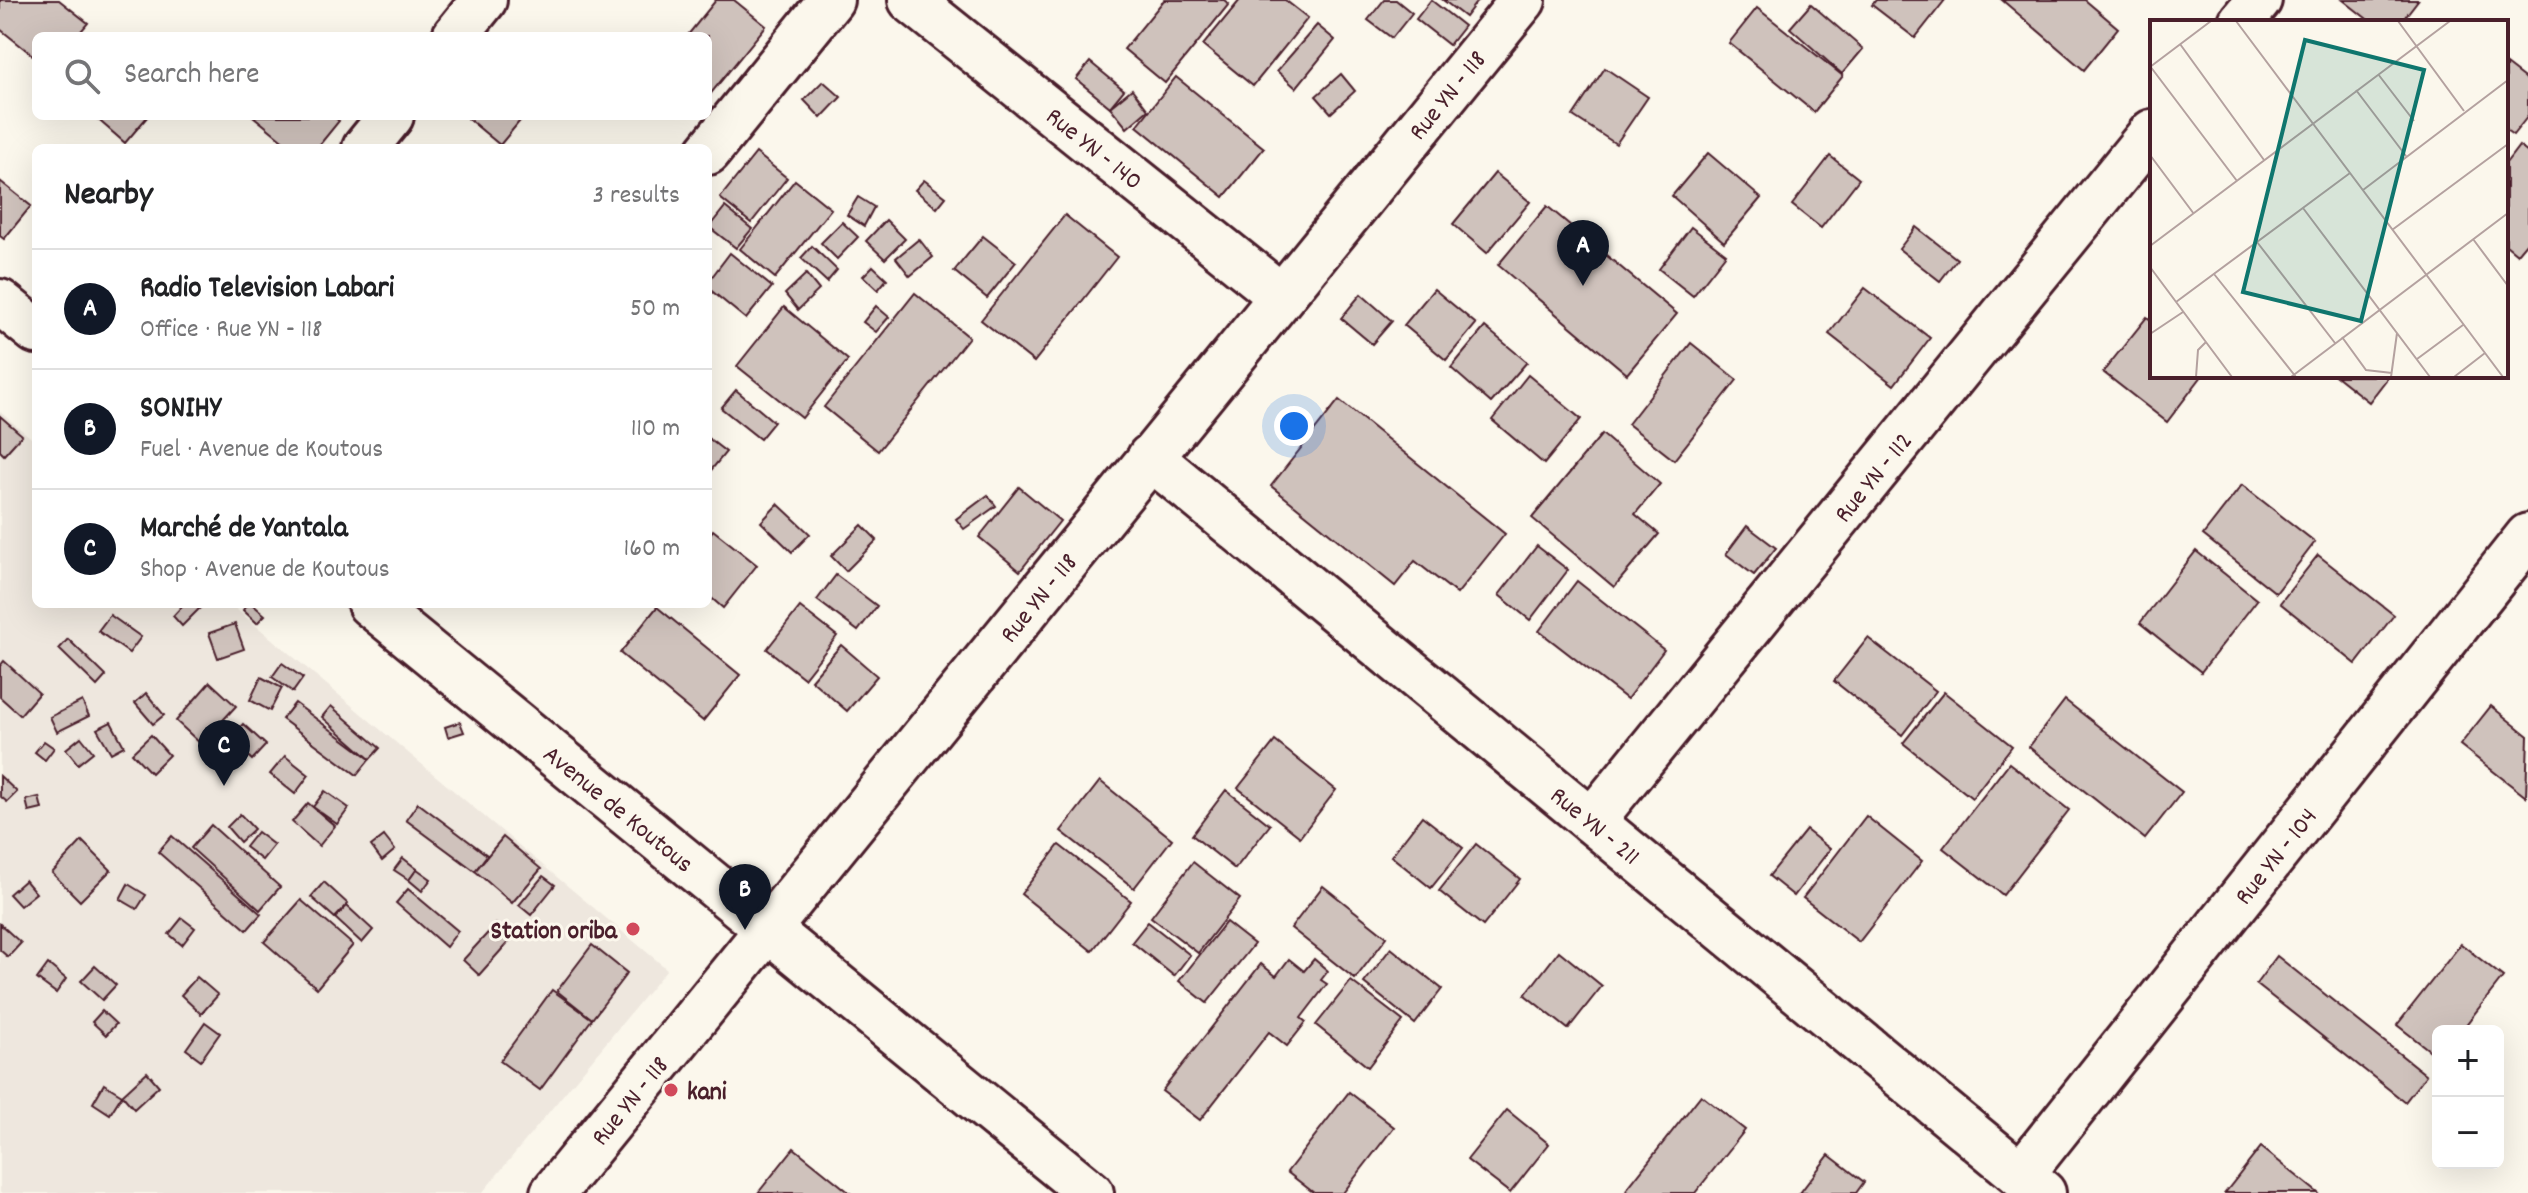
<!DOCTYPE html>
<meta charset="utf-8">
<style>
body{margin:0;font-family:Dekko,sans-serif;background:#f2f2f2;color:#202124}
.controls{position:absolute;right:24px;bottom:24px;display:grid;overflow:hidden;border-radius:12px;box-shadow:0 8px 32px #0002}
.controls button{width:72px;height:72px;display:grid;place-items:center;padding:0;border:0;border-bottom:2px solid #e0e0e0;background:#fff;color:#202124;font:40px sans-serif}
.you{position:absolute;left:1294px;top:426px;width:28px;height:28px;margin:-20px;border:6px solid #fff;border-radius:50%;background:#1a73e8;box-shadow:0 0 0 12px #1a73e833}
.badge{display:grid;place-items:center;width:52px;height:52px;border-radius:50%;background:#111827;color:#fff;font-size:26px;font-weight:700}
.pin{position:absolute;translate:-50% -66px;filter:drop-shadow(0 2px 4px #0008)}
.pin::after{content:'';position:absolute;top:42px;width:28px;height:24px;background:inherit;clip-path:polygon(0 0,100% 0,50% 100%)}
.list{margin:0;padding:0;list-style:none}
h2{display:flex;justify-content:space-between;align-items:center;height:104px;margin:0;padding:0 32px;font-size:34px}
h2 small{font-size:26px;font-weight:400;color:#757577}
.list li{display:grid;grid-template-columns:52px 1fr auto;gap:24px;align-items:center;box-sizing:border-box;height:120px;padding:0 32px;border-top:2px solid #e0e0e0}
.list b{display:block;font-size:30px;white-space:nowrap}
.list p{margin:0;font-size:26px;white-space:nowrap;color:#757577}
.list em{font-size:26px;font-style:normal;color:#757577}
.icon{flex:none;width:44px;height:44px;fill:none;stroke:currentColor;stroke-width:2;stroke-linecap:round;stroke-linejoin:round}
.map{position:relative;flex:none;width:2528px;height:1193px;overflow:hidden}
.search{position:absolute;background:#fff;box-shadow:0 8px 32px #0002;left:32px;top:32px;width:680px;height:88px;display:flex;align-items:center;gap:20px;box-sizing:border-box;padding:0 28px;border-radius:12px;color:#757577;font-size:30px}
.panel{position:absolute;background:#fff;box-shadow:0 8px 32px #0002;left:32px;top:144px;width:680px;height:464px;border-radius:12px}
.map>svg:first-child{display:block}
.built{fill:#eee7de}
.building{fill:#cfc2bc;stroke:#4a1f2b;stroke-width:2}
.lines{fill:none;stroke-linecap:round;stroke-linejoin:round}
.street-casing{stroke:#4a1f2b;stroke-width:50}
.street{stroke:#fbf7ec;stroke-width:44}
.poi-dot{fill:#d1495b;stroke:#fbf7ec;stroke-width:3}
.labels{text-anchor:middle;stroke-width:6;stroke-linejoin:round;paint-order:stroke}
.street-label{font-size:26px;fill:#4a1f2b;stroke:#fbf7ec}
.poi-label{font-size:26px;font-weight:bold;fill:#4a1f2b;stroke:#fbf7ec;text-anchor:end}
.inset-road{fill:none;stroke:#b4a19f;stroke-width:2}
.view{fill:#0f766e;fill-opacity:0.15;stroke:#0f766e;stroke-width:4}
.inset-edge{fill:none;stroke:#4a1f2b;stroke-width:4}
</style>
<div class="map">
<svg width="2528" height="1193" viewBox="0 0 2528 1193">
<rect width="100%" height="100%" fill="#fbf7ec"/>
<filter id="ink" filterUnits="userSpaceOnUse"><feTurbulence type="fractalNoise" baseFrequency=".0125" numOctaves="2"/><feDisplacementMap in="SourceGraphic" scale="16" xChannelSelector="R" yChannelSelector="G"/><feConvolveMatrix kernelMatrix="1 2 1 2 8 2 1 2 1" color-interpolation-filters="sRGB"/></filter>
<g filter="url(#ink)">
<path class="built" d="M 0,412 L 36,442 L 36,604 L 230,604 L 667,969 L 482,1193 L 0,1193 Z"/>
<g class="building">
<path d="M 0,0 L 59,0 L 88,23 L 77,36 L 36,36 L 36,58 L 0,29 Z"/>
<path d="M 716,0 L 734,0 L 766,26 L 708,97 L 708,36 L 687,36 Z"/>
<path d="M 1164,0 L 1224,0 L 1229,4 L 1165,83 L 1124,49 Z"/>
<path d="M 1240,0 L 1285,0 L 1308,18 L 1253,86 L 1203,45 Z"/>
<path d="M 1384,0 L 1396,0 L 1412,13 L 1392,38 L 1368,20 Z"/>
<path d="M 1431,0 L 1464,26 L 1449,45 L 1416,19 Z"/>
<path d="M 1443,0 L 1478,0 L 1465,17 Z"/>
<path d="M 1876,0 L 1945,0 L 1915,38 L 1872,5 Z"/>
<path d="M 2002,0 L 2085,0 L 2118,28 L 2084,70 Z"/>
<path d="M 2343,0 L 2418,0 L 2401,22 L 2371,22 Z"/>
<path d="M 1811,4 L 1863,49 L 1842,74 L 1790,28 Z"/>
<path d="M 1757,8 L 1843,76 L 1814,112 L 1729,43 Z"/>
<path d="M 1317,25 L 1335,40 L 1296,88 L 1277,71 Z"/>
<path d="M 1090,62 L 1124,90 L 1110,107 L 1076,79 Z"/>
<path d="M 2506,64 L 2528,81 L 2528,116 L 2513,135 L 2506,130 Z"/>
<path d="M 1605,68 L 1648,97 L 1616,144 L 1573,116 Z"/>
<path d="M 1341,74 L 1355,91 L 1331,113 L 1316,96 Z"/>
<path d="M 1176,77 L 1264,148 L 1224,197 L 1137,126 Z"/>
<path d="M 823,81 L 841,97 L 821,118 L 804,100 Z"/>
<path d="M 1132,89 L 1148,110 L 1127,128 L 1110,107 Z"/>
<path d="M 94,116 L 148,116 L 125,143 Z"/>
<path d="M 253,116 L 333,116 L 339,121 L 317,148 L 292,148 Z"/>
<path d="M 465,116 L 524,116 L 500,145 Z"/>
<path d="M 2519,146 L 2528,153 L 2528,241 L 2517,254 L 2506,245 L 2506,163 Z"/>
<path d="M 756,153 L 787,178 L 751,223 L 720,198 Z"/>
<path d="M 1708,153 L 1761,198 L 1724,242 L 1672,196 Z"/>
<path d="M 1830,156 L 1859,179 L 1821,228 L 1792,205 Z"/>
<path d="M 1495,173 L 1530,202 L 1487,253 L 1453,224 Z"/>
<path d="M 795,180 L 831,209 L 775,278 L 740,249 Z"/>
<path d="M 924,180 L 946,197 L 937,208 L 915,190 Z"/>
<path d="M 0,181 L 31,206 L 4,239 L 0,236 Z"/>
<path d="M 858,197 L 874,207 L 864,226 L 847,215 Z"/>
<path d="M 1547,206 L 1677,314 L 1627,374 L 1498,265 Z"/>
<path d="M 725,207 L 752,229 L 736,248 L 709,227 Z"/>
<path d="M 1065,215 L 1117,257 L 1034,362 L 981,320 Z"/>
<path d="M 886,220 L 905,239 L 885,259 L 866,241 Z"/>
<path d="M 842,222 L 858,237 L 837,259 L 821,243 Z"/>
<path d="M 1691,227 L 1726,254 L 1693,296 L 1659,269 Z"/>
<path d="M 1916,227 L 1957,259 L 1940,281 L 1899,249 Z"/>
<path d="M 983,236 L 1016,262 L 987,298 L 954,271 Z"/>
<path d="M 919,239 L 933,257 L 910,276 L 896,258 Z"/>
<path d="M 812,246 L 837,270 L 827,282 L 801,258 Z"/>
<path d="M 730,253 L 772,287 L 746,319 L 708,288 L 708,282 Z"/>
<path d="M 873,266 L 887,279 L 878,290 L 863,276 Z"/>
<path d="M 806,274 L 819,290 L 798,310 L 785,294 Z"/>
<path d="M 1865,288 L 1930,338 L 1894,385 L 1829,334 Z"/>
<path d="M 1434,289 L 1476,324 L 1446,360 L 1404,325 Z"/>
<path d="M 915,293 L 969,337 L 878,451 L 824,407 Z"/>
<path d="M 1361,294 L 1392,321 L 1372,344 L 1341,318 Z"/>
<path d="M 876,306 L 889,317 L 876,332 L 863,322 Z"/>
<path d="M 784,307 L 848,360 L 802,418 L 737,366 Z"/>
<path d="M 2147,317 L 2152,321 L 2152,376 L 2202,376 L 2167,422 L 2103,372 Z"/>
<path d="M 1485,327 L 1527,362 L 1491,403 L 1451,368 Z"/>
<path d="M 1691,343 L 1737,380 L 1674,460 L 1628,424 Z"/>
<path d="M 1528,375 L 1581,419 L 1544,464 L 1492,420 Z"/>
<path d="M 2336,376 L 2389,376 L 2369,402 Z"/>
<path d="M 736,390 L 774,422 L 760,439 L 721,408 Z"/>
<path d="M 1339,400 L 1505,534 L 1457,594 L 1415,561 L 1395,586 L 1271,486 Z"/>
<path d="M 0,416 L 22,435 L 4,455 L 0,451 Z"/>
<path d="M 1602,434 L 1660,484 L 1635,514 L 1659,534 L 1614,587 L 1532,518 Z"/>
<path d="M 708,438 L 726,452 L 708,474 Z"/>
<path d="M 2242,485 L 2315,542 L 2276,593 L 2203,535 Z"/>
<path d="M 1019,487 L 1060,521 L 1020,571 L 979,537 Z"/>
<path d="M 988,495 L 996,506 L 964,529 L 956,519 Z"/>
<path d="M 778,504 L 810,534 L 792,552 L 761,522 Z"/>
<path d="M 862,525 L 877,540 L 846,571 L 831,556 Z"/>
<path d="M 1747,526 L 1776,548 L 1754,575 L 1726,554 Z"/>
<path d="M 713,530 L 757,565 L 723,608 L 708,595 L 708,537 Z"/>
<path d="M 1537,546 L 1568,570 L 1530,620 L 1499,595 Z"/>
<path d="M 2196,551 L 2257,600 L 2201,672 L 2140,623 Z"/>
<path d="M 2318,555 L 2394,615 L 2356,664 L 2280,603 Z"/>
<path d="M 836,575 L 877,606 L 858,631 L 817,600 Z"/>
<path d="M 1577,581 L 1664,650 L 1627,699 L 1539,631 Z"/>
<path d="M 184,604 L 204,604 L 182,626 L 173,616 Z"/>
<path d="M 247,604 L 252,604 L 265,615 L 257,623 L 243,610 Z"/>
<path d="M 657,607 L 740,675 L 703,721 L 620,653 Z"/>
<path d="M 800,607 L 837,636 L 804,678 L 767,649 Z"/>
<path d="M 110,615 L 141,637 L 129,653 L 98,631 Z"/>
<path d="M 235,624 L 244,649 L 218,658 L 209,633 Z"/>
<path d="M 1868,638 L 1936,691 L 1902,735 L 1834,681 Z"/>
<path d="M 68,639 L 106,676 L 97,686 L 59,649 Z"/>
<path d="M 841,645 L 877,676 L 847,711 L 811,680 Z"/>
<path d="M 4,661 L 39,693 L 20,715 L 0,697 L 0,666 Z"/>
<path d="M 282,663 L 303,678 L 293,692 L 272,677 Z"/>
<path d="M 261,677 L 282,688 L 270,711 L 250,700 Z"/>
<path d="M 210,682 L 236,706 L 201,744 L 176,721 Z"/>
<path d="M 1944,692 L 2012,746 L 1972,798 L 1903,743 Z"/>
<path d="M 146,693 L 164,715 L 153,724 L 135,703 Z"/>
<path d="M 2065,700 L 2182,792 L 2145,839 L 2029,747 Z"/>
<path d="M 82,701 L 89,716 L 57,732 L 50,717 Z"/>
<path d="M 295,703 L 370,759 L 357,775 L 282,719 Z"/>
<path d="M 331,706 L 380,748 L 370,759 L 322,717 Z"/>
<path d="M 2491,706 L 2528,736 L 2526,797 L 2460,745 Z"/>
<path d="M 111,722 L 124,746 L 111,753 L 97,729 Z"/>
<path d="M 460,722 L 464,732 L 448,737 L 445,727 Z"/>
<path d="M 243,724 L 266,745 L 252,760 L 230,739 Z"/>
<path d="M 151,735 L 169,755 L 151,773 L 132,753 Z"/>
<path d="M 81,737 L 93,752 L 78,764 L 66,749 Z"/>
<path d="M 44,741 L 54,748 L 45,760 L 35,752 Z"/>
<path d="M 1275,741 L 1336,790 L 1300,837 L 1238,788 Z"/>
<path d="M 285,756 L 309,775 L 295,794 L 270,774 Z"/>
<path d="M 2009,763 L 2069,810 L 2003,895 L 1943,848 Z"/>
<path d="M 0,776 L 17,792 L 7,802 L 0,796 Z"/>
<path d="M 1100,781 L 1172,839 L 1134,888 L 1061,831 Z"/>
<path d="M 1226,790 L 1270,825 L 1235,869 L 1192,835 Z"/>
<path d="M 325,791 L 349,808 L 337,824 L 313,807 Z"/>
<path d="M 39,797 L 42,809 L 29,812 L 26,800 Z"/>
<path d="M 308,803 L 335,826 L 319,846 L 292,822 Z"/>
<path d="M 418,803 L 487,855 L 475,871 L 406,820 Z"/>
<path d="M 240,814 L 254,829 L 240,842 L 227,827 Z"/>
<path d="M 1422,816 L 1463,848 L 1431,888 L 1391,856 Z"/>
<path d="M 1866,816 L 1922,861 L 1859,942 L 1803,898 Z"/>
<path d="M 211,825 L 280,887 L 260,910 L 191,848 Z"/>
<path d="M 1806,830 L 1830,849 L 1794,896 L 1769,876 Z"/>
<path d="M 257,832 L 274,845 L 262,860 L 245,847 Z"/>
<path d="M 172,836 L 261,914 L 247,930 L 158,852 Z"/>
<path d="M 384,836 L 395,850 L 382,861 L 371,846 Z"/>
<path d="M 503,837 L 541,869 L 512,903 L 475,871 Z"/>
<path d="M 82,841 L 111,870 L 80,901 L 52,873 Z"/>
<path d="M 1476,844 L 1520,879 L 1483,926 L 1439,891 Z"/>
<path d="M 1059,845 L 1131,901 L 1092,951 L 1021,894 Z"/>
<path d="M 403,858 L 417,869 L 409,880 L 394,870 Z"/>
<path d="M 1193,862 L 1240,899 L 1198,953 L 1151,917 Z"/>
<path d="M 417,869 L 431,879 L 422,891 L 409,880 Z"/>
<path d="M 543,876 L 555,885 L 531,915 L 519,905 Z"/>
<path d="M 25,880 L 36,893 L 20,906 L 9,894 Z"/>
<path d="M 324,882 L 348,904 L 335,918 L 311,897 Z"/>
<path d="M 128,884 L 146,895 L 137,909 L 120,899 Z"/>
<path d="M 1323,886 L 1387,937 L 1355,979 L 1291,928 Z"/>
<path d="M 408,889 L 458,931 L 446,947 L 396,903 Z"/>
<path d="M 301,900 L 353,945 L 317,988 L 264,942 Z"/>
<path d="M 347,906 L 373,930 L 362,943 L 335,918 Z"/>
<path d="M 182,918 L 195,928 L 182,945 L 169,934 Z"/>
<path d="M 1148,922 L 1190,955 L 1174,976 L 1132,942 Z"/>
<path d="M 1226,922 L 1254,944 L 1207,1003 L 1179,981 Z"/>
<path d="M 0,924 L 21,943 L 8,957 L 0,950 Z"/>
<path d="M 496,924 L 512,938 L 479,975 L 463,960 Z"/>
<path d="M 2461,944 L 2503,977 L 2461,1031 L 2438,1031 L 2438,1057 L 2397,1025 Z"/>
<path d="M 592,945 L 627,973 L 592,1019 L 557,991 Z"/>
<path d="M 1391,948 L 1442,989 L 1415,1024 L 1364,983 Z"/>
<path d="M 1559,951 L 1602,986 L 1568,1029 L 1525,995 Z"/>
<path d="M 2277,956 L 2426,1075 L 2405,1102 L 2256,984 Z"/>
<path d="M 1289,959 L 1304,971 L 1314,959 L 1328,971 L 1321,980 L 1327,984 L 1301,1018 L 1306,1022 L 1287,1046 L 1269,1032 L 1200,1120 L 1162,1091 L 1261,964 L 1276,976 Z"/>
<path d="M 48,964 L 66,979 L 56,993 L 37,979 Z"/>
<path d="M 95,966 L 116,985 L 102,1000 L 81,981 Z"/>
<path d="M 197,977 L 218,995 L 201,1014 L 181,995 Z"/>
<path d="M 1351,981 L 1403,1021 L 1368,1067 L 1316,1025 Z"/>
<path d="M 552,990 L 592,1019 L 540,1090 L 500,1061 Z"/>
<path d="M 102,1011 L 116,1024 L 106,1035 L 92,1022 Z"/>
<path d="M 205,1022 L 220,1033 L 201,1060 L 186,1049 Z"/>
<path d="M 147,1072 L 159,1086 L 134,1109 L 122,1095 Z"/>
<path d="M 104,1084 L 122,1095 L 110,1114 L 93,1103 Z"/>
<path d="M 1349,1092 L 1394,1127 L 1343,1193 L 1314,1193 L 1287,1172 Z"/>
<path d="M 1701,1095 L 1745,1130 L 1695,1193 L 1629,1193 L 1626,1190 Z"/>
<path d="M 1507,1110 L 1549,1144 L 1510,1193 L 1467,1160 Z"/>
<path d="M 2261,1147 L 2318,1193 L 2225,1193 Z"/>
<path d="M 794,1148 L 850,1193 L 758,1193 Z"/>
<path d="M 1829,1155 L 1864,1182 L 1856,1193 L 1800,1193 Z"/>
</g>
<g class="lines">
<g class="street-casing">
<g id="street">
<path id="s1" d="M 911,0 L 1281,296"/>
<path d="M 2241,22 L 2259,0"/>
<path d="M 455,36 L 484,0"/>
<path d="M 365,148 L 391,116"/>
<path d="M 708,152 L 831,0"/>
<path d="M 0,302 L 36,331"/>
<path id="s2" d="M 1150,457 L 2043,1193"/>
<path id="s3" d="M 370,604 L 1091,1193"/>
<path id="s4" d="M 1592,821 L 2152,132"/>
<path id="s5" d="M 2021,1175 L 2528,536"/>
<path id="s6" d="M 553,1193 L 1523,0"/>
</g>
</g>
<use href="#street" class="street"/>
</g>
</g>
<g class="poi-dot">
<circle cx="633" cy="929" r="8"/>
<circle cx="671" cy="1090" r="8"/>
</g>
<g class="labels">
<g class="street-label">
<text dy="9" stroke="none"><textPath href="#s6" startOffset="1416">Rue YN - 118</textPath></text>
<text dy="9" stroke="none"><textPath href="#s1" startOffset="236">Rue YN - 140</textPath></text>
<text dy="9" stroke="none"><textPath href="#s4" startOffset="444">Rue YN - 112</textPath></text>
<text dy="9" stroke="none"><textPath href="#s6" startOffset="768">Rue YN - 118</textPath></text>
<text dy="9" stroke="none"><textPath href="#s3" startOffset="322">Avenue de Koutous</textPath></text>
<text dy="9" stroke="none"><textPath href="#s2" startOffset="578">Rue YN - 211</textPath></text>
<text dy="9" stroke="none"><textPath href="#s5" startOffset="408">Rue YN - 104</textPath></text>
<text dy="9" stroke="none"><textPath href="#s6" startOffset="120">Rue YN - 118</textPath></text>
</g>
<g class="poi-label">
<text x="617" y="938">Station oriba</text>
<text x="687" y="1099" text-anchor="start">kani</text>
</g>
</g>
<g transform="translate(2150 20)">
<rect width="358" height="358" fill="#fbf7ec"/>
<path class="inset-road" d="M 86,1 L 353,357M 248,1 L 314,91M 30,24 L 114,140M 0,46 L 87,161M 0,47 L 61,1M 228,54 L 264,101M 206,70 L 256,136M 0,135 L 44,194M 213,170 L 358,60M 153,188 L 280,357M 242,210 L 358,124M 323,219 L 358,266M 107,222 L 185,323M 0,226 L 300,1M 0,247 L 82,357M 64,254 L 146,357M 26,282 L 200,153M 0,314 L 33,292M 192,317 L 216,350 L 242,353M 267,339 L 313,305M 46,357 L 48,330 L 56,322M 141,357 L 358,193M 241,357 L 247,313M 304,357 L 335,333"/>
<path class="view" d="M 155,20 L 274,50 L 211,301 L 93,272 Z"/>
<rect width="358" height="358" class="inset-edge"/>
</g>
</svg>
<div class="controls">
<button>+</button>
<button>−</button>
</div>
<div class="you"></div>
<div class="pin badge" style="left:1583px;top:286px">A</div>
<div class="pin badge" style="left:745px;top:930px">B</div>
<div class="pin badge" style="left:224px;top:786px">C</div>
<div class="search"><svg class="icon" aria-label="search" viewBox="0 0 24 24"><circle cx="10" cy="10" r="6"/><path d="M15 15l6 6"/></svg>Search here</div>
<section class="panel">
<h2>Nearby<small>3 results</small></h2>
<ul class="list">
<li><span class="badge">A</span><div><b>Radio Television Labari</b><p>Office · Rue YN - 118</p></div><em>50 m</em></li>
<li><span class="badge">B</span><div><b>SONIHY</b><p>Fuel · Avenue de Koutous</p></div><em>110 m</em></li>
<li><span class="badge">C</span><div><b>Marché de Yantala</b><p>Shop · Avenue de Koutous</p></div><em>160 m</em></li>
</ul>
</section>
</div>
